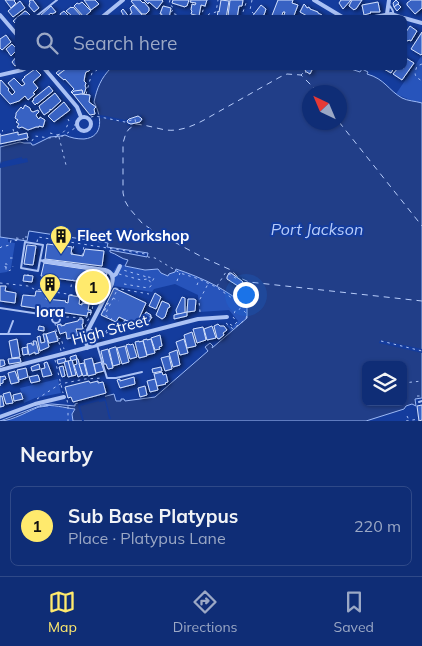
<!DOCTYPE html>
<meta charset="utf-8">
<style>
body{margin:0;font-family:Mulish,sans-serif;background:#1d397e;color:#f1f3f6}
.controls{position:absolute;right:15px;bottom:15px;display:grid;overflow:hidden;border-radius:8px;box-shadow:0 1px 4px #0004}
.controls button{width:45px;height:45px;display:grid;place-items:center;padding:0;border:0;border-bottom:1px solid #2f4988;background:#0f2d76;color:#f1f3f6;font:25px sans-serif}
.compass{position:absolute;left:302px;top:85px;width:45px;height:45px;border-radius:50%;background:#0f2d76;box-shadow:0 1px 4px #0004;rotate:316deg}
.you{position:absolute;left:245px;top:294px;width:18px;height:18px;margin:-12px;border:4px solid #fff;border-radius:50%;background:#1a73e8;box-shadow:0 0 0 8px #1a73e833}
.badge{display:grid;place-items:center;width:32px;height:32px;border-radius:50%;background:#ffea6d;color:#111;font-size:16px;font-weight:700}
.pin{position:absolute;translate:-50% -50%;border:2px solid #fff;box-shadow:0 1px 5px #0006}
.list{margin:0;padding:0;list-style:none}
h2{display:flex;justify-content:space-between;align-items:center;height:65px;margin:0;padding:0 20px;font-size:21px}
h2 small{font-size:16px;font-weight:400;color:#9ba8c5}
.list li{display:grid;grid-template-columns:32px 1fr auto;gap:15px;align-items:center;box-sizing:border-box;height:80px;margin:0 10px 10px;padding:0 10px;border:1px solid #2f4988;border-radius:8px}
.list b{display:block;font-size:19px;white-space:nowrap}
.list p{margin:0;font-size:16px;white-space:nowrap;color:#9ba8c5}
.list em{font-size:16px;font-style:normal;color:#9ba8c5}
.icon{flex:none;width:28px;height:28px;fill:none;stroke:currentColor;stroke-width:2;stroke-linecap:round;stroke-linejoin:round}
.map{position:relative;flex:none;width:422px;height:421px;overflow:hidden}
.search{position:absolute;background:#0f2d76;box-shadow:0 1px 4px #0004;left:15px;right:15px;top:15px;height:55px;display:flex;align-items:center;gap:12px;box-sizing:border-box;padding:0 18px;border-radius:8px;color:#9ba8c5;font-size:19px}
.sheet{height:155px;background:#0f2d76}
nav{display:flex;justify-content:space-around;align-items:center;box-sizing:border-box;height:70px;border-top:1px solid #2f4988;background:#0f2d76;font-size:14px;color:#9ba8c5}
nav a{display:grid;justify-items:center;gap:2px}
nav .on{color:#ffea6d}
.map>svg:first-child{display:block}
.green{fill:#2754bb}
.water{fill:#213e88;stroke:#9cb9f6;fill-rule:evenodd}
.pier{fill:#143c9d}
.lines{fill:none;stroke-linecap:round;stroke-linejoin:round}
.stream{stroke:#9cb9f6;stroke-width:1}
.ferry{stroke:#b7ccfa;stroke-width:1;stroke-dasharray:6 5;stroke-linecap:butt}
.building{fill:#3862c3;stroke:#d2e0fd;filter:url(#shadow)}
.path{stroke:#aac1f4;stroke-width:1;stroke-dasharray:2.5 4;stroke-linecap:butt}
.service{stroke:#aac1f4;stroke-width:2}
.minor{stroke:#aac1f4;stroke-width:4}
.path-bridge{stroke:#aac1f4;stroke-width:1;stroke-dasharray:2.5 4;stroke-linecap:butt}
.labels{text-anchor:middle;stroke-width:4;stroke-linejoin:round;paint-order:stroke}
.poi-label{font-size:15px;font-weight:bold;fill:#fff;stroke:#143c9d;text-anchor:start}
.street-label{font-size:15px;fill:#fff;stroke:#143c9d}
.water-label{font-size:16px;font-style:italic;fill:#b7ccfa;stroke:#143c9d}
</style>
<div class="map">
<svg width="422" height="421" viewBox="0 0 422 421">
<defs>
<filter id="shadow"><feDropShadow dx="2.5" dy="1.5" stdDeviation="2.5" flood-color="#0009"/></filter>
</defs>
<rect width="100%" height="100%" fill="#143c9d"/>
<g class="green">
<path d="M 422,55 L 422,105 L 396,94 Z"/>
<path d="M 0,237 L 8,238 L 8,242 L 15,243 L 11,268 L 7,272 L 0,273 Z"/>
<path d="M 118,264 L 122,266 L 122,265 L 145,270 L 159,269 L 169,274 L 176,269 L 197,276 L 220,287 L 247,306 L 247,318 L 231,331 L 226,325 L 227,324 L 232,328 L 238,321 L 229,310 L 199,312 L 198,295 L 175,284 L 154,289 L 152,292 L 114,286 L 115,279 L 113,272 Z"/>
<path d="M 58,379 L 61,393 L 35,398 L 24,403 L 20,388 Z"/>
<path d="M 52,406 L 75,409 L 72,414 L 73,421 L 3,421 L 28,411 Z"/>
</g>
<path class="water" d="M 111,68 L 348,68 L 360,72 L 362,69 L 368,72 L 367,74 C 385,79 388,90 402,98 C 408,101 415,101 422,103 L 422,398 L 415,399 L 416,406 L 412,404 L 406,406 L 404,409 L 366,421 L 73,421 L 72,414 L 75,409 C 65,408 52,404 42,406 C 29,410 13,421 0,421 L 42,405 L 52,404 L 75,406 L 75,404 L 114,394 L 116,401 L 121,401 L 121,399 L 124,399 L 125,401 L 155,397 L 208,351 L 205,347 L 210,343 L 213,346 L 212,348 L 247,318 L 247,307 C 226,289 203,278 176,269 L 175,272 L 169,274 L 168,276 L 161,273 L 158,269 L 145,270 L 125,266 L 128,260 C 121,259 117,254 110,252 L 110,250 L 147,257 L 148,253 L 107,247 L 108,243 L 29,231 L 27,241 L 0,237 L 0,147 L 20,142 L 24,143 L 31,143 L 32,145 L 34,145 L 50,137 L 61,136 L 65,135 C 71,138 77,139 84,139 C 105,137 101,115 94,102 C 97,88 101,78 111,68 ZM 310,92 L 340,92 L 340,122 L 310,122 ZM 366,365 L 403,365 L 403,402 L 366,402 Z"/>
<g class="pier">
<path d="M 96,114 L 125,120 L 141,115 L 143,121 L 128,126 L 127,123 L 96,117 Z"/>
<path d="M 22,157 L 22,159 L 27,158 L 28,162 L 0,168 L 0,161 L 1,164 L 2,162 Z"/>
<path d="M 380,340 L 422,349 L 422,353 L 379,343 Z"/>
<path d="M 104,393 L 111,419 L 109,419 L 105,401 L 99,402 L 99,401 L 80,406 L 84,421 L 82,421 L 77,401 Z"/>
</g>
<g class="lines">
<path class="stream" d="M 40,407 L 48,406"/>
<g class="ferry">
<path d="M 318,92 L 301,75 L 287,74 L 280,77 L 204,120 C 191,127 176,133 161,129 C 152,127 145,125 136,124 L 129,129 L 126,133 L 123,143 L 123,193 L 125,201 L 129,208 L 142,223 L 152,230 L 204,258 L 231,270 L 238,277 L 249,282 L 422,301"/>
<path d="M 339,122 L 422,226"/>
</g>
</g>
<g class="building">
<path d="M 5,0 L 15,0 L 14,1 L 16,3 L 11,8 Z"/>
<path d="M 31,0 L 33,0 L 39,8 L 34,12 L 29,6 L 30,2 L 29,1 Z"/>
<path d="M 84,0 L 95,0 L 99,4 L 91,10 Z"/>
<path d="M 133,0 L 140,0 L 143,3 L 144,2 L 149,8 L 149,11 L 146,14 L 142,14 L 131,1 Z"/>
<path d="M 144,0 L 162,0 L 163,1 L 157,9 L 149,2 L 148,4 Z"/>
<path d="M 173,0 L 189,0 L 187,6 L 186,6 L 185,7 L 172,3 Z"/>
<path d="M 191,0 L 207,0 L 205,6 L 201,5 L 199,16 L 191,14 L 192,11 L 191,10 L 192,4 L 195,5 L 196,3 L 190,2 Z"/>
<path d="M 221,0 L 229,1 L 226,18 L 217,18 L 218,11 L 219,12 Z"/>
<path d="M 230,0 L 243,0 L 242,6 L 239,6 L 237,18 L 228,16 Z"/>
<path d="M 278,0 L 293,0 L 292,3 L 298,5 L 293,18 L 283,18 L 285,12 L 283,12 L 281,18 L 271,18 Z"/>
<path d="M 341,0 L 351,0 L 343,9 L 339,3 Z"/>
<path d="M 352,0 L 362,0 L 356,9 L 355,9 L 354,10 L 349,6 Z"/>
<path d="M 396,0 L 399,3 L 394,7 L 393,3 Z"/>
<path d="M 411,0 L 422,0 L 422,8 L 415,14 L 407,5 L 407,3 Z"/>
<path d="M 20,1 L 25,8 L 13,17 L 8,11 Z"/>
<path d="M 82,2 L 91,11 L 84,17 L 74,6 L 77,3 L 79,4 Z"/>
<path d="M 378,2 L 380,12 L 370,12 L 371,13 L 364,15 L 362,5 Z"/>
<path d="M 304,4 L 306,6 L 306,7 L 308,8 L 308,7 L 310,8 L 310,9 L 318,12 L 318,13 L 322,15 L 321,18 L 307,18 L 307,16 L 300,12 Z"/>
<path d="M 398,4 L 401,7 L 397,11 L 394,7 Z"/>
<path d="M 133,5 L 142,15 L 140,17 L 140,18 L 132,18 L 130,14 L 132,13 L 130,8 Z"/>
<path d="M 261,5 L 266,9 L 264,15 L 263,15 L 261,18 L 251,18 Z"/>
<path d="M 51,6 L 56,12 L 52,14 L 51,13 L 45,18 L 41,18 L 40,16 Z"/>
<path d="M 163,6 L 171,8 L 169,18 L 161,16 L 162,14 L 160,14 Z"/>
<path d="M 71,7 L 72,8 L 73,7 L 83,18 L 72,18 L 70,16 L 71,15 L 66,11 Z"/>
<path d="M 123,9 L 130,18 L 121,18 L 123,15 L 123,14 L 121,11 Z"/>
<path d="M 25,11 L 27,12 L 31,16 L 30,18 L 18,18 L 18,26 L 13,21 Z"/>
<path d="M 64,11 L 71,18 L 62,18 L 60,14 Z"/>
<path d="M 410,26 L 417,31 L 411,41 L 409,40 L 408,41 L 404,39 L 404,35 Z"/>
<path d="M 422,32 L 422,54 L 421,55 L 411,49 Z"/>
<path d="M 6,35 L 11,42 L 2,50 L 0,48 L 0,39 Z"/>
<path d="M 12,44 L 16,48 L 17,50 L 11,56 L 6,49 Z"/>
<path d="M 17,56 L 18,64 L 15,66 L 12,62 Z"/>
<path d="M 404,57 L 414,63 L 402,80 L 393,74 L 398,68 L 404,68 Z"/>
<path d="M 62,68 L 67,68 L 58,75 L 56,73 Z"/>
<path d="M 67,68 L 91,68 L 89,71 L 86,72 L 85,75 L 84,81 L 86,83 L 85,86 L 86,88 L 84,94 L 83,94 L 82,90 L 72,93 L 71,92 L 74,89 L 65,79 L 64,80 L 58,75 Z"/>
<path d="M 307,68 L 312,70 L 310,74 L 305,71 Z"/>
<path d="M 382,68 L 394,68 L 391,73 Z"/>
<path d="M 35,69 L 41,75 L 33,82 L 38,88 L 33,93 L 35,94 L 28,100 L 25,96 L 19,101 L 10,104 L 0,93 L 0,81 L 1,80 L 9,89 L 8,90 L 12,95 L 15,92 L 8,83 L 14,78 L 22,86 L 25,84 L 22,80 L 25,77 L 24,77 Z"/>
<path d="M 49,86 L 53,91 L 37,104 L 37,103 L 35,105 L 32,101 L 34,100 L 33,99 Z"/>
<path d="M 82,90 L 83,94 L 74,95 L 72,93 L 74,91 Z"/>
<path d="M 55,93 L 61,101 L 51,110 L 50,109 L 50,111 L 44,115 L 40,109 L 39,106 Z"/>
<path d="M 81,94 L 90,95 L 89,102 L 96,107 L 94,109 L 95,114 L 90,115 L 74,95 Z"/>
<path d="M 64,102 L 70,110 L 54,122 L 48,116 Z"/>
<path d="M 25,105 L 30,108 L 31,111 L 33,112 L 38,110 L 39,112 L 36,115 L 37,117 L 39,119 L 40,117 L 45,120 L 43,127 L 39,126 L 39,127 L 36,127 L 28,130 L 22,127 L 19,128 L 17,127 L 19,124 L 16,122 L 18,120 L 15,118 L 16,115 L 16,113 L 21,107 L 23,109 Z"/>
<path d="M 138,116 L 141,118 L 142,119 L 140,122 L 131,124 L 128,123 L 127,121 L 129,119 Z"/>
<path d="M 18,132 L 18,135 L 27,133 L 28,138 L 0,144 L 0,136 Z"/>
<path d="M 47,244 L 72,247 L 71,254 L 83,256 L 85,249 L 104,251 L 102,266 L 45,259 Z"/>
<path d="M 27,245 L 36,246 L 33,265 L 24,264 Z"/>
<path d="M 44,263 L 105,272 L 107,273 L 104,285 L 41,276 Z"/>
<path d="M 229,273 L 231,273 L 242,281 L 243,282 L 240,286 L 238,286 L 227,279 L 227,277 Z"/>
<path d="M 24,275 L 33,276 L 32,282 L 23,281 Z"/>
<path d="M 79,283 L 101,286 L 99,297 L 78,295 Z"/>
<path d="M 0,286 L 6,286 L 5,291 L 16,293 L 15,303 L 0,301 Z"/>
<path d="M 114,288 L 146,303 L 136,325 L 119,317 L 116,322 L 101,315 Z"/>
<path d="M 36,291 L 47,292 L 46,299 L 66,301 L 65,302 L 68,303 L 69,295 L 80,297 L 79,304 L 82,305 L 82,303 L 89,304 L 88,310 L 91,310 L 91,313 L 88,312 L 87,316 L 21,306 L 23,295 L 35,296 Z"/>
<path d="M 155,293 L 161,297 L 156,309 L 149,306 Z"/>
<path d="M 182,297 L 185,298 L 185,313 L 177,314 L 176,310 Z"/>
<path d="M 188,299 L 194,299 L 196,300 L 195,311 L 187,312 Z"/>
<path d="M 162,301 L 169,304 L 170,307 L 168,308 L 165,317 L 162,319 L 156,315 Z"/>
<path d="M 146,312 L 151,315 L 150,317 L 152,317 L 148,323 L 146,322 L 145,324 L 143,323 L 140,322 Z"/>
<path d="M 187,312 L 187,316 L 174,319 L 174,315 Z"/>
<path d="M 79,319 L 83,319 L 83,324 L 82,324 L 83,329 L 76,329 L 78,336 L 67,339 L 66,332 L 60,334 L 57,325 L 61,324 L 61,326 L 65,325 L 65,324 L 78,321 Z"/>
<path d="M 218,324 L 220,326 L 224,326 L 227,330 L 223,333 L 224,335 L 219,339 L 217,338 L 214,326 Z"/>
<path d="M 39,326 L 44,327 L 44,331 L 38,330 Z"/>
<path d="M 212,326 L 216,338 L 207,340 L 204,329 Z"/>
<path d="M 203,327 L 206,340 L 197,343 L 193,329 Z"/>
<path d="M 90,329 L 101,334 L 99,338 L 97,337 L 95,340 L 94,339 L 93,341 L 90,339 L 91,337 L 89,336 L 90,333 L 88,333 Z"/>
<path d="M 55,331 L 58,341 L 49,343 L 46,334 Z"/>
<path d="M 192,332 L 196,346 L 187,348 L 184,335 Z"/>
<path d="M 43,334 L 46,334 L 49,347 L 40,351 L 37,337 L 40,336 L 41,343 L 45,342 Z"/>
<path d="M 160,335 L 162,346 L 159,347 L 160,349 L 155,350 L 151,338 Z"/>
<path d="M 17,339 L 20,357 L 12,358 L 9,341 Z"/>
<path d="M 147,339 L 147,340 L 151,339 L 155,353 L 147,355 L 143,340 Z"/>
<path d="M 184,339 L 188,353 L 180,355 L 176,342 Z"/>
<path d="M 33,341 L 36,341 L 39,353 L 35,354 L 35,352 L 29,355 L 27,344 L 32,343 L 32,345 L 34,345 Z"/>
<path d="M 139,341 L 139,342 L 143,341 L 147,356 L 139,358 L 135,342 Z"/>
<path d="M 129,344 L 130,345 L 133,344 L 137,357 L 130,359 L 126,345 Z"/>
<path d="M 125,346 L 129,362 L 122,364 L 117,348 Z"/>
<path d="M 27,347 L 28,354 L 23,355 L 22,348 Z"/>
<path d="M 115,347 L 116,347 L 120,364 L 113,366 L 109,349 Z"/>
<path d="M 108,349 L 113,368 L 108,369 L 106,364 L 104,364 L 101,351 Z"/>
<path d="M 177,350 L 180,365 L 173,367 L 169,353 Z"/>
<path d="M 76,355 L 77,359 L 71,361 L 70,357 Z"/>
<path d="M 169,356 L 172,369 L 165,371 L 161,358 Z"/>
<path d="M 20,358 L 21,362 L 9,364 L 8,359 Z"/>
<path d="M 65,358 L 66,362 L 58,364 L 57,360 Z"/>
<path d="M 92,358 L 96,374 L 88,376 L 84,360 Z"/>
<path d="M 76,359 L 78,359 L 82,375 L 78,377 L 74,365 L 77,364 Z"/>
<path d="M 0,360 L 4,360 L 5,365 L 0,367 Z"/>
<path d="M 72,360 L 76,375 L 72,376 L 68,361 Z"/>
<path d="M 68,361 L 72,376 L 68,377 L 64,362 Z"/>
<path d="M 47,362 L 52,375 L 43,377 L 41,369 L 45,368 L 44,363 Z"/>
<path d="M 101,362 L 104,371 L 96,373 L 94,364 Z"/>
<path d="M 84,363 L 87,375 L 83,376 L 79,364 Z"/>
<path d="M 39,364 L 40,369 L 32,371 L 31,367 Z"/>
<path d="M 63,366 L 65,376 L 62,377 L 59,367 Z"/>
<path d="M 161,367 L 162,371 L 153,373 L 152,369 Z"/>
<path d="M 26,368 L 28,377 L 19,380 L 17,370 Z"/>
<path d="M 15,371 L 19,382 L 11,384 L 8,373 Z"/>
<path d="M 162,372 L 163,375 L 166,374 L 168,382 L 165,383 L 166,384 L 157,386 L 154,374 Z"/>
<path d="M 38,375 L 40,381 L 31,383 L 29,377 Z"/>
<path d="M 0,376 L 0,377 L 5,376 L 6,379 L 3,380 L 3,383 L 0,384 L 0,386 Z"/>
<path d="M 134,377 L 135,384 L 120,388 L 117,380 L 120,379 L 120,381 Z"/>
<path d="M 155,379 L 158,390 L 150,392 L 147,381 Z"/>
<path d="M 89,381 L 90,383 L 98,381 L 98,383 L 103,382 L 106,393 L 73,402 L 71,397 L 68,398 L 65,387 Z"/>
<path d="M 145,386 L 147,395 L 140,397 L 138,388 Z"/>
<path d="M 10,392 L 13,403 L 6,404 L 3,394 Z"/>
<path d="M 21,393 L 23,399 L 14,401 L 13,395 Z"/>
<path d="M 0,396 L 2,396 L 4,406 L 0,407 Z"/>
<path d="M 422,405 L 422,420 L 419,421 L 417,406 Z"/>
</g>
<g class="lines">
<g class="path">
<path d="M 170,0 L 169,4 L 174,8 L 173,9 L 171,13 L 189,18"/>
<path d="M 252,0 L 250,10 L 254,14"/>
<path d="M 208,15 L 209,14 L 216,12 L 218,0"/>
<path d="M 200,18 L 201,17 L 204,7 L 205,7 L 207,0"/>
<path d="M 241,18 L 247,0"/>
<path d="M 422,64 L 417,66 C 414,75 414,76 422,81"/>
<path d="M 301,75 L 303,73 L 305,74 L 306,72"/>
<path d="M 82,94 L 89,95"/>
<path d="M 86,94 L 92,73 L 97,70"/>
<path d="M 91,117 L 95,116 L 125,122 L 135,119 L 136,124"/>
<path d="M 74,125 L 77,125"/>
<path d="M 13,129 L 14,133"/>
<path d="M 50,133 L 57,135 L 59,136"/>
<path d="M 57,135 C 66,133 66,128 69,121 L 68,119"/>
<path d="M 1,136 L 0,132 L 3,131 L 2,130"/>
<path d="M 59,137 L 66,165"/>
<path d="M 26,139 L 29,141 L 32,141 L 35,136 L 49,138 L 63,136 L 75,128"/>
<path d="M 25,237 L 28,237"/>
<path d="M 16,238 L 24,239"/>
<path d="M 37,242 L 38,237 L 145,254 L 148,257 L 155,258 L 180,273 L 199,279 L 216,287 L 242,305 L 239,310 L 235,311 L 233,317 L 237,322 L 233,326 L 228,323"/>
<path d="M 0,248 L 1,247 L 10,245 L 11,240 L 21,241"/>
<path d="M 72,255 L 74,244"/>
<path d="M 82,256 L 84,246"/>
<path d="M 10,258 L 13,258"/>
<path d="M 5,264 L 7,264 L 8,267 L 5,267 Z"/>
<path d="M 6,267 L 6,271 C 10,271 12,270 13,266"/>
<path d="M 119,274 L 141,280 L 147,279 L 147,277 L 123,270"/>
<path d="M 28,275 L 28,274"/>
<path d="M 148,277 L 154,278 L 152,282"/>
<path d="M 177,281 L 180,273"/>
<path d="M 0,283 L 28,286 L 34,289 L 94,298 L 92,311 L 84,329"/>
<path d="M 124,284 L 148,288 L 151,286 L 152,284 L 148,279"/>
<path d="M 197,285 L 199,280"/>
<path d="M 217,286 L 226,272 L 237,279 L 238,277"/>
<path d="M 71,287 L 72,280 L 105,285"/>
<path d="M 104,288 L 106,277"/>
<path d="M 115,288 L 149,294"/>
<path d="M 113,298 L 119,301"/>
<path d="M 108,303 L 103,312 L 104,312 L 108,303 L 110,304"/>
<path d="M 200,312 L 199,301 L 208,284"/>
<path d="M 60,318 L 68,317 L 86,318 L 89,314 L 91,315"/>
<path d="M 55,323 L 56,330 L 61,351"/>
<path d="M 226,323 L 233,329 L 246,319 L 247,314 L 244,311 L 242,305 L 248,298 L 244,296"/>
<path d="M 106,333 L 118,330 L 119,328 L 111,324"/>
<path d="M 103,338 L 112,319 L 105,315 L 118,288"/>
<path d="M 58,339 L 61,338 L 64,349"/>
<path d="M 381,341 L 422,351"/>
<path d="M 55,360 L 63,393"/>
<path d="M 403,383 L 422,381"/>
<path d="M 417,396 L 422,396"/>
<path d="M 37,399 L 60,384 L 85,379 L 103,378"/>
<path d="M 67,400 L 68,405 L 68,421"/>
<path d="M 407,416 L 409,420"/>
<path d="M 406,421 L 419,419"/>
</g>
<g class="service">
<path d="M 388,5 C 391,6 394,12 393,14"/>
<path d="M 34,18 L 57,0"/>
<path d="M 40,260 L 43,245 L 25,242 L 21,268 L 38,271 L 40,260 L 44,261"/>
<path d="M 0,308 L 53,316"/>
<circle cx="56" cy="319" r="4"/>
<path d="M 125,320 L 123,326 L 123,330 L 128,321"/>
<path d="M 0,334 L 30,334"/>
<path d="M 8,334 L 13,321"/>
<path d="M 97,345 L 107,378 L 116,378 L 142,372"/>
<path d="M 419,402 L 422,401"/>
</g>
<g class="minor">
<path d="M 314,0 L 344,18"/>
<path d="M 387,14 L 389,0"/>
<path d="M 0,15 L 18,36"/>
<path d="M 101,18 L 123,0"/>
<path d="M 369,18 L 391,14 L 403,18"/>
<path d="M 404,18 L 422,23"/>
<path d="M 44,68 L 77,107 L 81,117"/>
<path d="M 0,75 L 22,70 L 26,68"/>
<circle cx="84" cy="124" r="7"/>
<path d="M 44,261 L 105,270 C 112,272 114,277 112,284 L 87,332 L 86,337 L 87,348"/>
<path d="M 113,276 L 116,274 L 120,266"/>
<path d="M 0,370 L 198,319 L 227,317"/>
<path d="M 0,417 L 35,404 L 64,397"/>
</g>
<path class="path-bridge" d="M 106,292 L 110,295"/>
</g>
<defs>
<g id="building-pin" transform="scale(1.125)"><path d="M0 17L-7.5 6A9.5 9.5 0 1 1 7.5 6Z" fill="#ffea6d" stroke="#143c9d"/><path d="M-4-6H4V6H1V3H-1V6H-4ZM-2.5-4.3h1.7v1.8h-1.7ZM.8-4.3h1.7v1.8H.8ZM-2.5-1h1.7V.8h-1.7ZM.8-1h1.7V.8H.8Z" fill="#111"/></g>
</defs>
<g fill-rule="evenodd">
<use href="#building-pin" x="61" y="236"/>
<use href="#building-pin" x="50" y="284"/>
</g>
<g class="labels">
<g class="poi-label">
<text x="77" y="241">Fleet Workshop</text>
<text x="50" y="317" text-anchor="middle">Iora</text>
</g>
<g class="street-label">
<text transform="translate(110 330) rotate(-15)" y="5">High Street</text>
</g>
<g class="water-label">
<text x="317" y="235">Port Jackson</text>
</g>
</g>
</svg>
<div class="controls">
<button><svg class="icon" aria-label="layers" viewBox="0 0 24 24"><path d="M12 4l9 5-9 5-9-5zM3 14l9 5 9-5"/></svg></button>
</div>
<svg class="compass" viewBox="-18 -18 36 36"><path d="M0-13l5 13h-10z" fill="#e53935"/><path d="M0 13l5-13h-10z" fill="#9ba8c5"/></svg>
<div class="you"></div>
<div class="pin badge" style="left:93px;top:287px">1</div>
<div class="search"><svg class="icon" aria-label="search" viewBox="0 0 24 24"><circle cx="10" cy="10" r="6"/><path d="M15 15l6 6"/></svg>Search here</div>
</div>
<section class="sheet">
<h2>Nearby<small></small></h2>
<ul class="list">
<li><span class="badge">1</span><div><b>Sub Base Platypus</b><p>Place · Platypus Lane</p></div><em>220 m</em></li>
</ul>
</section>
<nav>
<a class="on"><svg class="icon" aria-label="map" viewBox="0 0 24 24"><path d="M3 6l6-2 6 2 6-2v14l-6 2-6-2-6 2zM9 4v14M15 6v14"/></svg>Map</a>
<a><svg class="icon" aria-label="directions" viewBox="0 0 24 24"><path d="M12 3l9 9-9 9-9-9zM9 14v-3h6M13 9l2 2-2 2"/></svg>Directions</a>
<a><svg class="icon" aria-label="saved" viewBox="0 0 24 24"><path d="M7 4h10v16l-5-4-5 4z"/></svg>Saved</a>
</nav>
